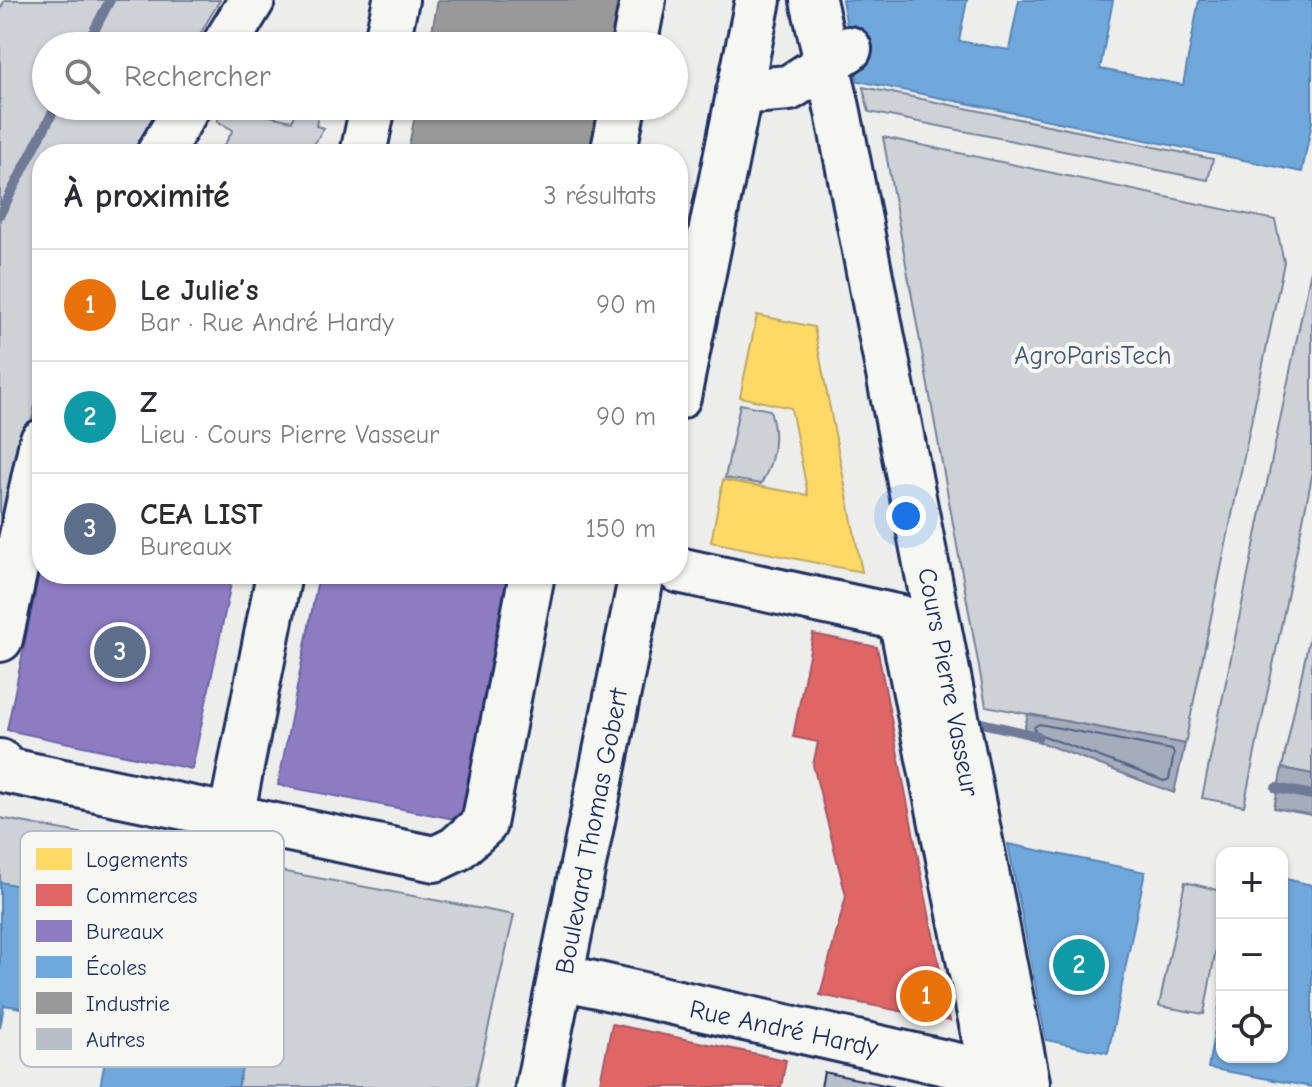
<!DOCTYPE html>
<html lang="fr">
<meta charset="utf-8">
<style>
body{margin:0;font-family:"Comic Neue",sans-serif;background:#f2f2f3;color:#2b2b33}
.controls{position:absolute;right:24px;bottom:24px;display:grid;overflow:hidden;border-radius:16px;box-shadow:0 2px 6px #0004}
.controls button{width:72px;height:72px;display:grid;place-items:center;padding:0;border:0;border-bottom:2px solid #e1e1e2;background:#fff;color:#2b2b33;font:40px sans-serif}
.you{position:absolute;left:906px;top:516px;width:28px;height:28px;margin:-20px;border:6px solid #fff;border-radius:50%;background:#1a73e8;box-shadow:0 0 0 12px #1a73e833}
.badge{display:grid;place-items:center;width:52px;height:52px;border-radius:50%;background:#b45309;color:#fff;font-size:26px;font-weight:700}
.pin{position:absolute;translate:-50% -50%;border:4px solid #fff;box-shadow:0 2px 8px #0006}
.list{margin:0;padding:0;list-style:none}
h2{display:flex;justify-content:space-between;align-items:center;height:104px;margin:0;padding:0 32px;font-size:34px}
h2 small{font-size:26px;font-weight:400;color:#7c7c81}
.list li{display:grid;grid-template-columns:52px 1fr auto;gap:24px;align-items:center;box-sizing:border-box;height:112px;padding:0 32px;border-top:2px solid #e1e1e2}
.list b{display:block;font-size:30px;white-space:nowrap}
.list p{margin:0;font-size:26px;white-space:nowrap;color:#7c7c81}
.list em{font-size:26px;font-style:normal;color:#7c7c81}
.icon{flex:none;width:44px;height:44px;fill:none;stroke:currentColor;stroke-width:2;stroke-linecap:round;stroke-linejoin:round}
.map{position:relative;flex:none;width:1312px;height:1087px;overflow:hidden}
.search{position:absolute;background:#fff;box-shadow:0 2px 6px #0004;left:32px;top:32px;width:656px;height:88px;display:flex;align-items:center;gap:20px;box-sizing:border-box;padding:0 28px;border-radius:44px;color:#7c7c81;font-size:30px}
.panel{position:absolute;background:#fff;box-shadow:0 2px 6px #0004;left:32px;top:144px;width:656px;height:440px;border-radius:32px}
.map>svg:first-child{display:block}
.green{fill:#ced2d7;stroke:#74809a;stroke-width:2}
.water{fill:#a5acbc;stroke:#6e7a96;stroke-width:2}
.homes{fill:#ffd966;stroke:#bba664;stroke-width:2}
.shops{fill:#e06666;stroke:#a55664;stroke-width:2}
.offices{fill:#8e7cc3;stroke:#6c65a5;stroke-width:2}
.schools{fill:#6fa8dc;stroke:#5684b6;stroke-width:2}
.industry{fill:#999;stroke:#737987;stroke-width:2}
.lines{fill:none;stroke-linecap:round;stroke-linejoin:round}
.shore{stroke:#526184;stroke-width:2}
.stream{stroke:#6e7a96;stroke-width:10}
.building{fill:#b9bfc8;stroke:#1b2f5e;stroke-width:2}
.minor-casing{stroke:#1b2f5e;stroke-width:50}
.major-casing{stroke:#1b2f5e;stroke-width:50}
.minor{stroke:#f6f6f2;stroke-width:44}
.major{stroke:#f6f6f2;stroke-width:44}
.labels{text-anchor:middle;stroke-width:8;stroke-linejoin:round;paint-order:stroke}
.park-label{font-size:26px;fill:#48587c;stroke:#f6f6f2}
.street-label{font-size:26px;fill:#1b2f5e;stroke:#f6f6f2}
.key{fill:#f6f6f2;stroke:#b4bac6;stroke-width:2}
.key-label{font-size:22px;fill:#1b2f5e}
</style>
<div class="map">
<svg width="1312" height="1087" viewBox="0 0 1312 1087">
<rect width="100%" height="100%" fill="#edeeec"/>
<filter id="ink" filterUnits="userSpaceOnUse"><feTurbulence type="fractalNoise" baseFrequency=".0125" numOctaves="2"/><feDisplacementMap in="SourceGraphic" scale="16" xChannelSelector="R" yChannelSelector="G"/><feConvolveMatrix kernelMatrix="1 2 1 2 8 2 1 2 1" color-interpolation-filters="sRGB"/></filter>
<g filter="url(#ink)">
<g class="green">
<path d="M 5,0 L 220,0 L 193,46 L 46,46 L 46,106 L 159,106 L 132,154 L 42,154 L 42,373 L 0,568 L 0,9 Z"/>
<path d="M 863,88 L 863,87 L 1213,159 L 1208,180 L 869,112 Z"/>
<path d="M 225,106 L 292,121 L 296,106 L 320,106 L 316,126 L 324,128 L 308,154 L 219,154 L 233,130 L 217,121 Z"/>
<path d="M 883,137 L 1275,220 L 1284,262 L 1185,744 L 986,706 Z"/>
<path d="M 1312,265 L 1312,476 L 1244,806 L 1202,798 Z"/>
<path d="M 740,404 L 770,410 C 778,436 775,460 761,484 L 725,478 Z"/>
<path d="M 1312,625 L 1312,774 L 1282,768 Z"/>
<path d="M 0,818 L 514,915 L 475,1087 L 238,1087 L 268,936 L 0,885 Z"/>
<path d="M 1185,882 L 1222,891 L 1222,916 L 1204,1014 L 1159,1006 Z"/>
</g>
<g class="water">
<path d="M 1028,714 L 1185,744 L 1174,793 L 1029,738 L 1025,726 Z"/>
<path d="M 1282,768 L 1312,774 L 1312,815 L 1274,808 Z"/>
</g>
<path class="homes" d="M 757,315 L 814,327 L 862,572 L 711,542 L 723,480 L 808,495 L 791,408 L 740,397 Z"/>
<g class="shops">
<path d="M 813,634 L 877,647 L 950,1021 L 820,995 L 846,896 L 813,765 L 818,742 L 793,737 Z"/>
<path d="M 612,1024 L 786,1060 L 781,1087 L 599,1087 Z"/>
</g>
<g class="offices">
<path d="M 42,560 L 42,574 L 233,574 L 192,769 L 7,730 Z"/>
<path d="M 319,574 L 514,574 L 465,821 L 278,785 Z"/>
</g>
<g class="schools">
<path d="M 842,0 L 967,0 L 959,41 L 1009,50 L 1019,0 L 1113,0 L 1100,69 L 1183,85 L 1199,0 L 1312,0 L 1312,122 L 1302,172 L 858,81 Z"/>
<path d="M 1008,844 L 1145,872 L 1108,1053 L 1046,1040 Z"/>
<path d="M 1282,878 L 1312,885 L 1312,1087 L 1208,1068 L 1222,990 L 1222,1057 L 1282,1057 Z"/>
<path d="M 0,882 L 268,936 L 238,1087 L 100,1087 L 112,1024 L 4,1005 L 0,1028 Z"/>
</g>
<g class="industry">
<path d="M 438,0 L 625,0 L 616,46 L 429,46 Z"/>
<path d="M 417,106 L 604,106 L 594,154 L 407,154 Z"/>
</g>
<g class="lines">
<path class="shore" d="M 1039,724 L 1172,750 L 1174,754 L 1169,779 L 1164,781 L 1036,733 L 1034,727 Z"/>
<g class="stream">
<path d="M 86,46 L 110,0"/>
<path d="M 0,214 L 56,106"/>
<path d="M 968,720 L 1038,736"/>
<path d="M 1276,788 L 1312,795"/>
</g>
</g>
<path class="building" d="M 824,1072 L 894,1087 L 821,1087 Z"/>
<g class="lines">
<g class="minor-casing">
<g id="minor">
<path d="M 813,0 L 838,112 L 1027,1082"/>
<path d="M 224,46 L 252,0"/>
<path d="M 386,46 L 396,0"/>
<path d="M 634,46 L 643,0"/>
<path d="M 739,92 L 789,88 L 849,49"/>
<path d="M 159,154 L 188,106"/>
<path d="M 363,154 L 373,106"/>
<path d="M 613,154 L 623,106"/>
<path d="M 678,570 L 901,618 L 992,1074"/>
<path d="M 0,639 L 42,442"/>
<path d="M 0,762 L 5,770 L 435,859 L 456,849 L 484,824 L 532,574"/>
<path d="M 231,817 L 279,574"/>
<path d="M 562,977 L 1017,1079"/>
</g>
</g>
<g class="major-casing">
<g id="major">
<path d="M 678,397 L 758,0"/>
<path d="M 538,1087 L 642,574"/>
</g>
</g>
<use href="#minor" class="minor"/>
<use href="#major" class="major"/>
</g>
</g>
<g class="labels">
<g class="park-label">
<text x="1093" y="364">AgroParisTech</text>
</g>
<g class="street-label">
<text transform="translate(949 682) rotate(79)" y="9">Cours Pierre Vasseur</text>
<text transform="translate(591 831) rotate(-79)" y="9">Boulevard Thomas Gobert</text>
<text transform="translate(784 1028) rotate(12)" y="9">Rue André Hardy</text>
</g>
</g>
<rect x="20" y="831" width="264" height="236" rx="12" class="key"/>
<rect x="36" y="848" width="36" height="22" fill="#ffd966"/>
<rect x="36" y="884" width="36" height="22" fill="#e06666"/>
<rect x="36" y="920" width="36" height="22" fill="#8e7cc3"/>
<rect x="36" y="956" width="36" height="22" fill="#6fa8dc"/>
<rect x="36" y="992" width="36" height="22" fill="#999"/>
<rect x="36" y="1028" width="36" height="22" fill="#b9bfc8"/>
<g class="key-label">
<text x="86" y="867">Logements</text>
<text x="86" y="903">Commerces</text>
<text x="86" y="939">Bureaux</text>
<text x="86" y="975">Écoles</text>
<text x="86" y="1011">Industrie</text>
<text x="86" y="1047">Autres</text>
</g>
</svg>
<div class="controls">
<button>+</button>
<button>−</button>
<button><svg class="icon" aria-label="locate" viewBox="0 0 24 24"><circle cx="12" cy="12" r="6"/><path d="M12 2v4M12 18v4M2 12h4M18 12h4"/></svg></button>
</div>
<div class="you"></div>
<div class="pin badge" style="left:926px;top:996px;background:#e8710a">1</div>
<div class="pin badge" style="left:1079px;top:965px;background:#0f9aa8">2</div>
<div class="pin badge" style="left:120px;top:652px;background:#5c6f8a">3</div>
<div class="search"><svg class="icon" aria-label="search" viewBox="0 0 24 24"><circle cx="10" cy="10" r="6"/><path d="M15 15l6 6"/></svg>Rechercher</div>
<section class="panel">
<h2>À proximité<small>3 résultats</small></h2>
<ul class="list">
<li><span class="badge" style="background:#e8710a">1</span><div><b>Le Julie’s</b><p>Bar · Rue André Hardy</p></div><em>90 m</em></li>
<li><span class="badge" style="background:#0f9aa8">2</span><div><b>Z</b><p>Lieu · Cours Pierre Vasseur</p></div><em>90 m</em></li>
<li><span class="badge" style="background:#5c6f8a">3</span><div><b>CEA LIST</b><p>Bureaux</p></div><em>150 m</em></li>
</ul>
</section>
</div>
